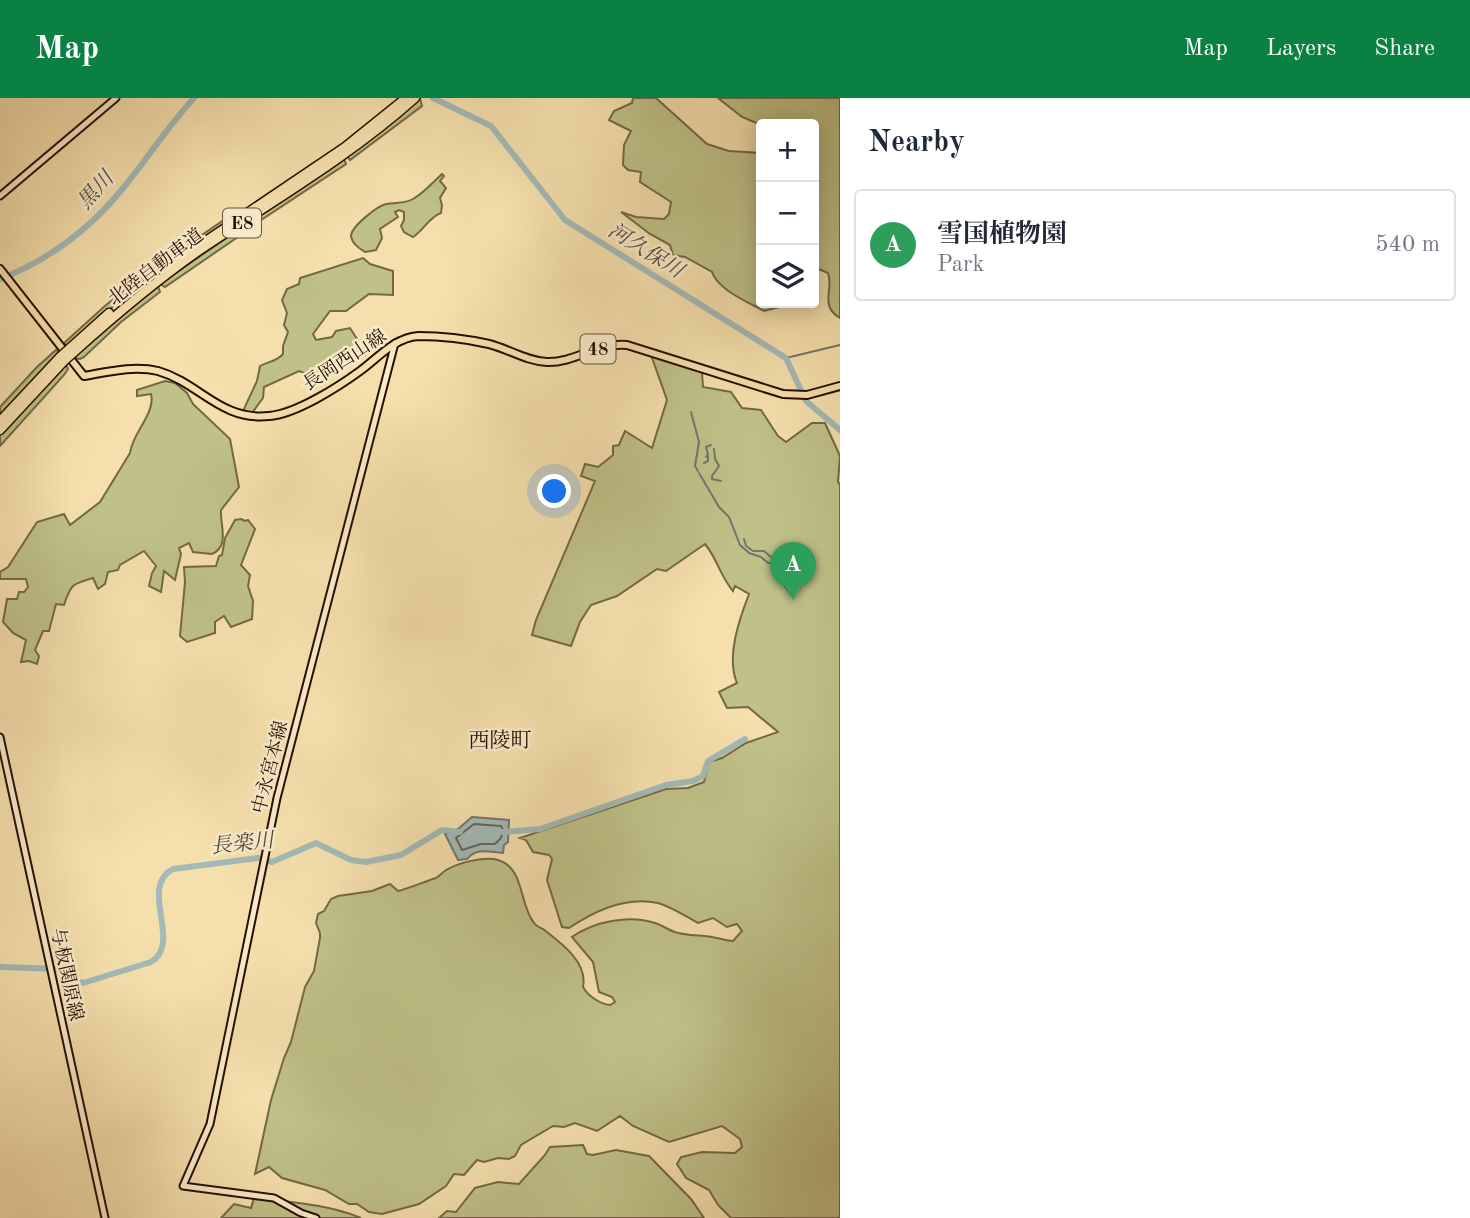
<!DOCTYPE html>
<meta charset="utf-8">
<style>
body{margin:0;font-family:"Old Standard TT","Noto Serif JP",serif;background:#f2f2f3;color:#1f2937}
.controls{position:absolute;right:21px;top:21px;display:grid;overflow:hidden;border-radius:7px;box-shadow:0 4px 18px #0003}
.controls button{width:63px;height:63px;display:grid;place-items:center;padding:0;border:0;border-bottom:2px solid #e0e1e3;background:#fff;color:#1f2937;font:35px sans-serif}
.you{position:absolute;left:555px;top:394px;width:24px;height:24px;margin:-18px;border:5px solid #fff;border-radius:50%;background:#1a73e8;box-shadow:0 0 0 10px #1a73e833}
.badge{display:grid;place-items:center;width:46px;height:46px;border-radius:50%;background:#0b8043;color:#fff;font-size:23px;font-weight:700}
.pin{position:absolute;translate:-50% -58px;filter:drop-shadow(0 2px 4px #0008)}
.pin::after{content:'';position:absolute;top:37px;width:24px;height:21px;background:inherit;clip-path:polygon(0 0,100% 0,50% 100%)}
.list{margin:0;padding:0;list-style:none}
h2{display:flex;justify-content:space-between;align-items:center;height:91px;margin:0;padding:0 28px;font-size:30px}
h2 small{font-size:23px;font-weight:400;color:#747a83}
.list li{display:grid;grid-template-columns:46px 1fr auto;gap:21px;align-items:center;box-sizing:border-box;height:112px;margin:0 14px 14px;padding:0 14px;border:2px solid #e0e1e3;border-radius:7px}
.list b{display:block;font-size:26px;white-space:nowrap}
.list p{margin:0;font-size:23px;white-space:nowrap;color:#747a83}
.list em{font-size:23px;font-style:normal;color:#747a83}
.icon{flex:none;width:38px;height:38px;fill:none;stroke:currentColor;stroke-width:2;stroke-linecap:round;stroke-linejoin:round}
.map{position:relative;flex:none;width:840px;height:1120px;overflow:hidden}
header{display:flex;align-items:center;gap:42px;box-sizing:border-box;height:98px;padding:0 35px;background:#0b8043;color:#fff}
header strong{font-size:33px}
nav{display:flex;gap:38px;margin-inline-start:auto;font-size:24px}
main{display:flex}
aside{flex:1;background:#fff}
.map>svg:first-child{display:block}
.green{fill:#bfc188;stroke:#746844;stroke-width:2}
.water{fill:#a3bab7;stroke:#72756e;stroke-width:2}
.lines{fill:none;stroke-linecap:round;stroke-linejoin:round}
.shore{stroke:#66645c;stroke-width:2}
.stream{stroke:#72756e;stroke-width:2}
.river{stroke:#a3bab7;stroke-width:6}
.secondary-casing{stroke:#280e00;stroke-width:9}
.primary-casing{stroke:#280e00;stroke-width:10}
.highway-casing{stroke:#280e00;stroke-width:11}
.secondary{stroke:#f8ebca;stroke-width:5}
.primary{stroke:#f5e0ad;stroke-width:6}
.highway{stroke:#f5e0ad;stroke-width:8}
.highway-bridge-casing{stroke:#280e00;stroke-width:11;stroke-linecap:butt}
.highway-bridge{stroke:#f5e0ad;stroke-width:8}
.labels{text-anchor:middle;stroke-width:5;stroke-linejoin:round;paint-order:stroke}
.shield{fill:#f8ebca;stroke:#66503d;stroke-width:2}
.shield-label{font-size:18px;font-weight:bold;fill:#280e00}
.street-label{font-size:19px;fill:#280e00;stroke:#f8ebca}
.water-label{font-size:21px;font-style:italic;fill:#534a40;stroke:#f8ebca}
.neighbourhood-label{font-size:21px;fill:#280e00;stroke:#f8ebca}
</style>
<header>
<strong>Map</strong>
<nav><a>Map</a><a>Layers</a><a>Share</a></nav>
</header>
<main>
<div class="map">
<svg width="840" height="1120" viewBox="0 0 840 1120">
<rect width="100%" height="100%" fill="#f5e0ad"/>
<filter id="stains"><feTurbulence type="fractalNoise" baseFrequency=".00286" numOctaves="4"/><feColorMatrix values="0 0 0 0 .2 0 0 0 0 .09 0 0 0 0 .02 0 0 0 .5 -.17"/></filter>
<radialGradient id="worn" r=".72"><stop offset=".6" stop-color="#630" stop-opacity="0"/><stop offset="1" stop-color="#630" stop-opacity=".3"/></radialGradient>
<g class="green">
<path d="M 420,0 L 422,8 L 350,62 L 347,58 Z"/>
<path d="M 633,0 L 656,0 L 707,46 L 729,53 L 761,55 L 761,205 L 791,206 L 764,213 C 748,204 718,192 712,174 L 685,159 L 673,157 L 670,147 L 650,136 L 621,114 L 636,119 L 664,121 L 669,116 L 671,104 L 640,84 L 641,74 L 628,72 L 623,67 L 624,47 L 631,33 L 609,22 L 614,13 L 632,5 Z"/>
<path d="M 718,0 L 840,0 L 840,220 C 819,208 834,191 828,175 L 814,169 L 814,26 L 761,27 L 742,19 Z"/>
<path d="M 344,61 L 346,66 L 258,124 L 254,121 Z"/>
<path d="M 442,76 L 444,78 L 440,83 L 446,90 L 440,100 L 442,107 L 441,115 C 429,119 424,132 413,139 L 404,134 L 401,128 L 404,122 L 404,114 L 399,112 L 395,114 L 398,119 L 380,131 L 382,140 L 376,152 L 365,154 C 359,150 352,146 351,138 C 351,129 377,108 386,106 C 396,104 404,106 413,101 C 424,95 433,84 442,76 Z"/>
<path d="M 240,111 L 243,113 L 154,175 L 153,171 L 155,169 Z"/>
<path d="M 251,123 L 251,130 L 165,189 L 160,186 Z"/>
<path d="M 363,160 L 370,166 L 393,173 L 393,197 L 369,196 L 346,213 L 330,213 L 313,236 L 316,242 L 332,239 L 336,233 L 350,230 L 357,241 L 360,251 L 341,270 L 334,266 L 315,284 L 307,276 L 299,273 L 264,289 L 263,300 L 252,315 L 243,313 L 257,283 L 260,268 C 269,263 276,264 283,256 L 283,248 L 288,234 L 284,227 L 287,215 L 282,202 L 287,191 L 299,186 L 300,180 Z"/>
<path d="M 146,176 L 149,176 L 145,181 L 67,248 L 64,245 L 106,207 Z"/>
<path d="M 158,188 L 160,194 L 121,224 L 84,259 L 80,261 L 73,260 L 105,230 Z"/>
<path d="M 56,252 L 59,255 L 0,318 L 0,309 L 37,269 Z"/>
<path d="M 651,257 L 702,274 L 703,289 L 731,294 L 742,310 L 761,312 L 778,338 L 786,344 L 812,325 L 825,325 L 840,358 L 838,384 L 840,386 L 840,1120 L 731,1120 L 718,1107 L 709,1092 L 686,1080 L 677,1066 L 681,1059 L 702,1054 L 735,1055 L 742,1049 L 740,1041 L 722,1028 L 669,1044 L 633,1028 L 620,1018 L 597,1033 L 575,1025 L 564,1029 L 553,1028 L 521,1047 L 515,1058 L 509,1061 L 498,1060 L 484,1064 L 477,1062 L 464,1077 L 454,1076 L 446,1088 L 419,1106 L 382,1116 L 369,1114 L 357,1106 L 349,1106 L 325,1092 L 282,1080 L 269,1069 L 255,1076 L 271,1002 L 284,960 L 291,944 L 305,889 L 314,873 L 320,840 L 320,835 L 316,825 L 318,816 L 324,813 L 331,801 L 338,798 L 372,793 L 390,786 L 398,793 C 410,790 421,785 433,781 C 439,780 441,775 446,772 C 458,765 484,758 498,762 C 525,770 519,807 534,825 C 537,829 539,829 543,831 C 561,845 588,864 583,889 C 588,898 600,906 610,907 L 615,904 L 612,899 L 599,894 L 593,864 L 572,839 C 593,824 629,816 655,825 C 662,827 668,832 675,834 C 687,838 700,837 712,839 C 719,840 726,843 733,843 L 742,833 L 737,826 L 727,829 L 713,820 L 698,825 C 685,818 672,809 658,805 C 627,798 594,813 569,830 L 562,829 L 547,782 L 552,761 L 549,757 L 533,754 L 526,742 L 520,740 L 666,691 L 688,690 L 704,684 L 709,664 L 722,660 L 746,645 L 778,634 L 748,609 L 727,610 L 719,594 L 737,585 C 726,559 739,522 749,496 L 735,488 L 733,493 C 719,476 718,462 705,446 L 666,473 L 657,471 L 617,498 L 591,507 L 580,524 L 571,548 L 532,537 L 536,522 L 595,383 L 581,378 L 585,366 L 598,369 L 613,357 L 613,348 L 619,347 L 625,333 L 652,350 L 667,302 Z"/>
<path d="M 66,266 L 68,271 L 64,277 L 0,348 L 0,337 Z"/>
<path d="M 165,283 L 175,285 L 187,295 L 193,306 L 230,341 L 239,389 L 221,412 C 220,427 230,448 212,456 L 193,454 L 189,445 L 179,450 L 181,456 L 175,482 L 164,473 L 161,494 L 149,488 L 152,475 L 156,468 L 144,453 L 120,467 L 118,472 L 108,474 L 105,486 L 98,491 L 93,480 C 72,486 71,486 64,507 L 56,506 L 49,533 L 43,533 L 35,552 L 39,558 L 37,566 L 29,563 L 21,564 L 26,542 L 13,535 L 3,524 L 7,501 L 17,501 L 19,494 L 24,494 L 28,489 L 26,481 L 0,481 L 0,474 L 8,469 L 37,424 L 64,416 L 70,427 L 100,404 L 130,355 C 132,335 156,315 151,296 L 137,298 L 137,292 Z"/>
<path d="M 241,421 L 245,423 L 248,422 L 255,431 L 241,467 L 250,477 L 248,488 L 253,503 L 252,521 L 231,529 L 224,518 L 215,524 L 215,535 L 187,544 L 180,538 L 185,484 L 184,469 L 216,468 L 219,458 L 222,457 L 225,440 L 235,422 Z"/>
<path d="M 583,1047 L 587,1056 L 593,1057 L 616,1052 L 649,1058 L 691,1101 L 704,1120 L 439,1120 L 447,1113 L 456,1114 L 475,1090 L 498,1084 L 519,1086 L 545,1057 L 550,1049 Z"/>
<path d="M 254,1100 C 290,1104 327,1106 361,1120 L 221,1120 L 234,1106 L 251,1110 Z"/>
</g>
<path class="water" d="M 472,719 L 509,722 L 508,744 L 504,747 L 503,755 C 489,754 477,749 467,761 L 458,762 L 445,736 L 458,731 Z"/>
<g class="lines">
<path class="shore" d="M 474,726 L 501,728 L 503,732 L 501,740 L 495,746 L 481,746 L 462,752 L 456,740 Z"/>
<g class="stream">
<path d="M 786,260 L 840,247"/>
<path d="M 691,314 L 699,344 L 695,368 L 698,373"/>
<path d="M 714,351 L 715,361 L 719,368 L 712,378 L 712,381 L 721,383"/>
<path d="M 706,359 L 708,356 L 706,349 L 711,347"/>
<path d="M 704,365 L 708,363 L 708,358"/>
<path d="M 699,375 L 719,409 L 729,419 L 740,447 L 749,455 L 761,459 L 768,465 L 779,464 L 785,488 L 793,499"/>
<path d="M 744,441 L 746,448 L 753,453 L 764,453 L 772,460 L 786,459 L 790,475 L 797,477 L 800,489"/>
<path d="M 786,459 L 802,451"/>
</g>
<g class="river">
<path d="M 433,0 L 491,28 L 565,122 L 786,260 L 806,303 L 840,332"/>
<path d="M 0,181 C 49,162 91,130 124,89 C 148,60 168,28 194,0"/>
<path d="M 502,734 L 540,731 L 666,687 L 693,683 L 703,678 L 708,663 L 745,641"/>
<path d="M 0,869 L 60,871 L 71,881 L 83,885 L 151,864 C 183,845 138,789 173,771 L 258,760 L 272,764 L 316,745 L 351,762 L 366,764 L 401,757 L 442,732 L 460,734"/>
</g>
<g class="secondary-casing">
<g id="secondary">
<path d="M 0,98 L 116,0"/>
<path d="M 0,639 L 105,1120"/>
<path d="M 316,1120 L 301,1115 L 274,1100 L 183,1088 L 210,1026 L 277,700 L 395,245"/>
</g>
</g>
<g class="primary-casing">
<path id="primary" d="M 0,171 L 84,278 C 107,274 134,267 158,273 C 200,285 220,323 269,318 C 296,316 338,289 360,273 C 378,260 394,240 418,238 C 441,238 467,241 489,246 C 509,251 526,263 547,264 C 575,265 598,244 627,247 L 783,296 L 807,297 L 840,288"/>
</g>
<g class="highway-casing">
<g id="highway">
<path d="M 163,172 L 345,49 L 406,0"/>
<path d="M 70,250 L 109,215"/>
<path d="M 73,255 C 113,219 153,185 197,154 C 271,104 348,60 415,0"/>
<path d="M 0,323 L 60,259"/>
<path d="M 0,332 L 64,263"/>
</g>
</g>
<use href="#secondary" class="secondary"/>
<use href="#primary" class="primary"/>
<use href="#highway" class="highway"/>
<g class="highway-bridge-casing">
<g id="highway-bridge">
<path d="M 60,259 L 70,250"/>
<path d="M 64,263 L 73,255"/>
</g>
</g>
<use href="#highway-bridge" class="highway-bridge"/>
</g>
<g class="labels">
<g class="shield">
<rect x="223" y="110.5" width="38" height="29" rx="5"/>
<rect x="580.5" y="236.5" width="35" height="29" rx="5"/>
</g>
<g class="shield-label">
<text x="242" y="131">E8</text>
<text x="598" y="257">48</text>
</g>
<g class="street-label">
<text transform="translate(155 168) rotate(-37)" y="7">北陸自動車道</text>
<text transform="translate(344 261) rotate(-33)" y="7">長岡西山線</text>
<text transform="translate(269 669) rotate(-76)" y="7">中永宮本線</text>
<text transform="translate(68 876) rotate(78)" y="7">与板関原線</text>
</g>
<g class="water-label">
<text transform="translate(95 92) rotate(-48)" y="7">黒川</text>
<text transform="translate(646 152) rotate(32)" y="7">河久保川</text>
<text transform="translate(242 745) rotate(-6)" y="7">長楽川</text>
</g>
<g class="neighbourhood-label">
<text x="500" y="649">西陵町</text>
</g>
</g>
<rect width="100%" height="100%" filter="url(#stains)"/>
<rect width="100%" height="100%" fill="url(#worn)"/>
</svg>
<div class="controls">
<button>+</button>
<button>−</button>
<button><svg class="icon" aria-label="layers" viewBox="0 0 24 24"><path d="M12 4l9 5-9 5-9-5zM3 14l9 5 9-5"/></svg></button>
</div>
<div class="you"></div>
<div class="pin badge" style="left:793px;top:502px;background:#2e9e5b">A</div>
</div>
<aside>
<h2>Nearby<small></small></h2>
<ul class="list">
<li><span class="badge" style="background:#2e9e5b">A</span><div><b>雪国植物園</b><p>Park</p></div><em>540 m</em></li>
</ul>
</aside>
</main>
